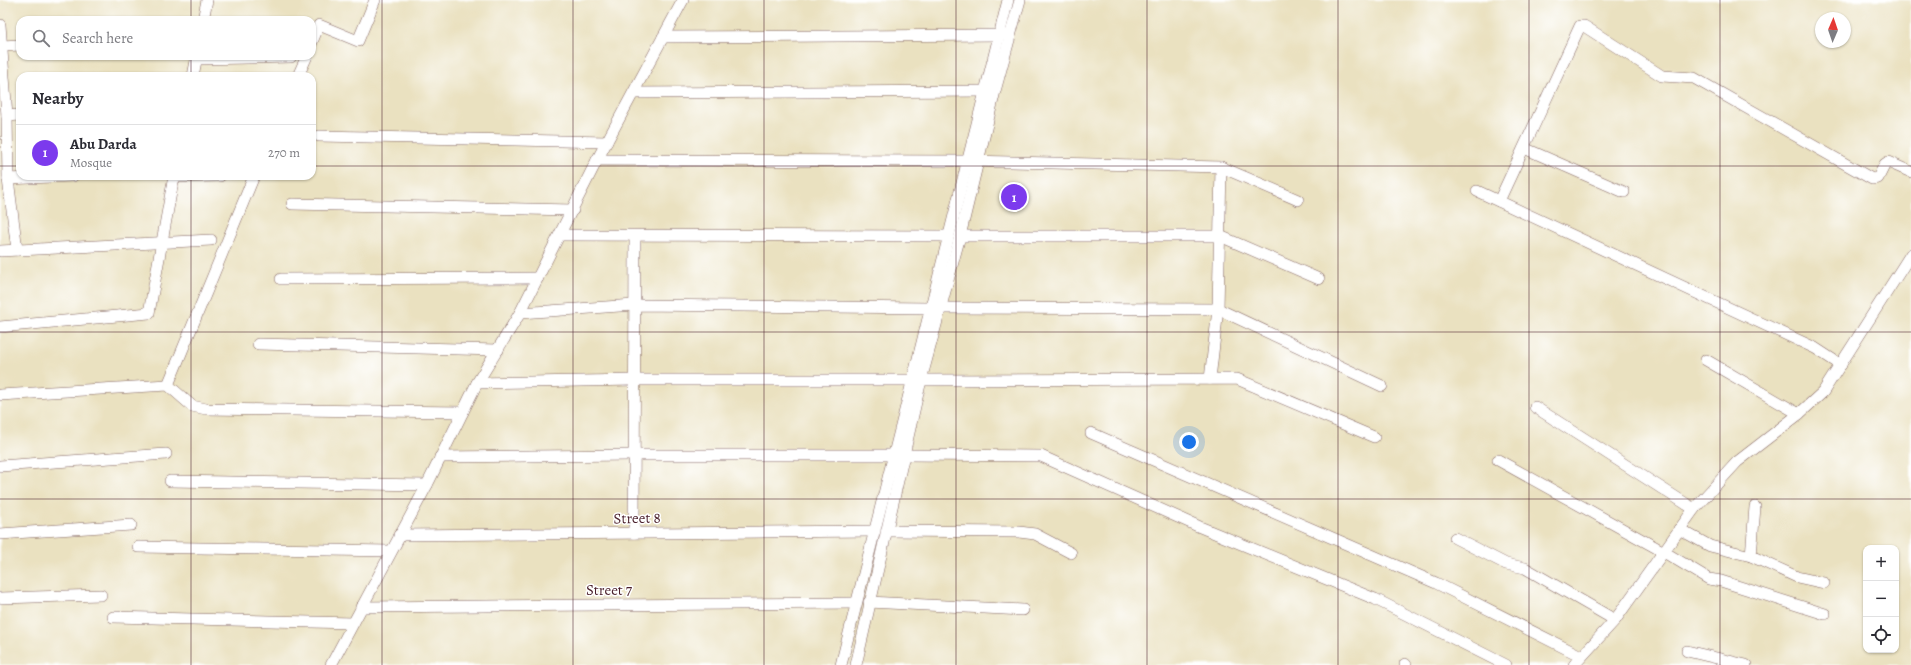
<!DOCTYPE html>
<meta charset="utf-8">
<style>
body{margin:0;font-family:Alegreya,serif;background:#f7f7f7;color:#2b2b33}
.controls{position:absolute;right:12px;bottom:12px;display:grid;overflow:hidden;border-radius:8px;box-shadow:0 1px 3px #0004}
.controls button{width:36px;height:36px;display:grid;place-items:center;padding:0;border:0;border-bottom:1px solid #e1e1e2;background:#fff;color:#2b2b33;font:20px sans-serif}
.compass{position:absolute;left:1815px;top:12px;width:36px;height:36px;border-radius:50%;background:#fff;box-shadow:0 1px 3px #0004;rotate:2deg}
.you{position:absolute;left:1189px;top:442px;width:14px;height:14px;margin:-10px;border:3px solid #fff;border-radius:50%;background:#1a73e8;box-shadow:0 0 0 6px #1a73e833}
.badge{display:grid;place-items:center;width:26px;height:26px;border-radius:50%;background:#7c3aed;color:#fff;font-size:13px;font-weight:700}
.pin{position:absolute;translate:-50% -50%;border:2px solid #fff;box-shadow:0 1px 4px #0006}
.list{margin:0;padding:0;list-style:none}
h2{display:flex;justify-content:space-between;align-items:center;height:52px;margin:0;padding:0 16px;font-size:17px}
h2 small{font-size:13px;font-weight:400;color:#7c7c81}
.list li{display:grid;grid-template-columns:26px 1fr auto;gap:12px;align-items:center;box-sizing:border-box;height:56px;padding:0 16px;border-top:1px solid #e1e1e2}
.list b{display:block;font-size:15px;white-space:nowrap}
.list p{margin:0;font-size:13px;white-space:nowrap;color:#7c7c81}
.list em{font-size:13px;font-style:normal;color:#7c7c81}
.icon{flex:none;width:22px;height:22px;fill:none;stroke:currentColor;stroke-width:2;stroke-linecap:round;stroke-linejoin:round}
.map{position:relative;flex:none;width:1911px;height:665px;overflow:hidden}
.search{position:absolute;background:#fff;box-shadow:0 1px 3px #0004;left:16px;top:16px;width:300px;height:44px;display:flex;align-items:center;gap:10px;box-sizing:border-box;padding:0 14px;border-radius:12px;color:#7c7c81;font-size:15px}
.panel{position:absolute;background:#fff;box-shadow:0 1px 3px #0004;left:16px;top:72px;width:300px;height:108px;border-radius:12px}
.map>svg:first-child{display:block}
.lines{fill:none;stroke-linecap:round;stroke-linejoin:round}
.minor-casing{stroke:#82635f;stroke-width:12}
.minor{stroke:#fff;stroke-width:11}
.grid{fill:none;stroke:#4a1f2b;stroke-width:1;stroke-opacity:0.55}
.labels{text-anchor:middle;stroke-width:3;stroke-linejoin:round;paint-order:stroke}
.street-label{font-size:15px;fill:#4a1f2b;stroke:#fff}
</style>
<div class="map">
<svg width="1911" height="665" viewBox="0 0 1911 665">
<rect width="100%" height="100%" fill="#fff"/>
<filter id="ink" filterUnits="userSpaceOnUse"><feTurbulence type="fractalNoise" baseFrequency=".025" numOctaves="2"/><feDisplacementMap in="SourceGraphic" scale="8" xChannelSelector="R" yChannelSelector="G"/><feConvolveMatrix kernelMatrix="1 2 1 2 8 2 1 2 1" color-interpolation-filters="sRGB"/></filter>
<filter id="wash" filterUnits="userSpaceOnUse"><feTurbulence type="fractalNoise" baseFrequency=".012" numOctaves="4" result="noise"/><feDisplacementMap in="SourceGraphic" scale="16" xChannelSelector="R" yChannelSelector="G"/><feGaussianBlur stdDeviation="0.9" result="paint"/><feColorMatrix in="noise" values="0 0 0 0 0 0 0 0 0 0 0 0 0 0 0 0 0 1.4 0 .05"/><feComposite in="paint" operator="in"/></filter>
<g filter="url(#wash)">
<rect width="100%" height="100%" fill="#eae1c0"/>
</g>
<g filter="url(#ink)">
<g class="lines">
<g class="minor-casing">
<g id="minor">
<path d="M 203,20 L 207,0"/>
<path d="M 0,25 L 7,116 L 8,179 L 17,250"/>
<path d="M 663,37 L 1006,35"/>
<path d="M 312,42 L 319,25 L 358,41 L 375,0"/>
<path d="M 2,46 L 20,45"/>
<path d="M 197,59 L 291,57"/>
<path d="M 193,76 L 197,56"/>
<path d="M 298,76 L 307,56"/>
<path d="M 634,93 L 991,91"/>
<path d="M 7,116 L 20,115"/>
<path d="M 319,136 L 607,142"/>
<path d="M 1524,148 L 1624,192"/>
<path d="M 597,160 L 967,161 L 1221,167 L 1298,200"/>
<path d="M 174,177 L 220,176"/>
<path d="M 8,179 L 73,176"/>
<path d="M 1477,191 L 1815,348 L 1841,365"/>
<path d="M 1499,201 L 1580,26 L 1584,26 L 1662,76 L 1694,78 L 1872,179 L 1878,178 L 1885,164 L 1888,162 L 1911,172"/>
<path d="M 292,204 L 573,210"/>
<path d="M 560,235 L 948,236"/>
<path d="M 960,236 L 1220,236 L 1319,279"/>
<path d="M 0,251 L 211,240"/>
<path d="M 281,279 L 538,278"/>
<path d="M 940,308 L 1218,309 L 1382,386"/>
<path d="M 520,313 L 634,305 L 930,308"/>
<path d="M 0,327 L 149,313 L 174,176"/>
<path d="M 258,344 L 498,350"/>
<path d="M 1706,360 L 1799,414"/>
<path d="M 1210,379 L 1218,309 L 1221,167"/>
<path d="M 921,380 L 1237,379 L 1374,437"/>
<path d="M 477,383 L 634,380 L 912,380"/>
<path d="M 168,385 L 254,176"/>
<path d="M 0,395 L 168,385 L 192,406 L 206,409 L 463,412"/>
<path d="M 1535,407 L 1694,509"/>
<path d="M 1091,433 L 1436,583 L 1581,656"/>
<path d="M 904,455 L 1041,456 L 1200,527 L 1375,599 L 1506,665"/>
<path d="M 440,457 L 634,455 L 893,455"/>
<path d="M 1498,460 L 1664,552 L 1709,579 L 1721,581 L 1825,614"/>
<path d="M 0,466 L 166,454"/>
<path d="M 170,481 L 427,485"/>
<path d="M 1679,529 L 1710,546 L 1751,556 L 1797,577 L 1824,583"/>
<path d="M 887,531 L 1019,532 L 1035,534 L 1071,553"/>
<path d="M 634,533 L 635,236"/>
<path d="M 0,534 L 131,525"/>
<path d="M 399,535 L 875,531"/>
<path d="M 1455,538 L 1506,564 L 1525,568 L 1615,620"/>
<path d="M 138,547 L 391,551"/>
<path d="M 1751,556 L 1755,507"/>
<path d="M 0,598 L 101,595"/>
<path d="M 869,602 L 1023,610"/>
<path d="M 361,607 L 856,603"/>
<path d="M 113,617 L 353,623"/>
<path d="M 1687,651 L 1746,665"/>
<path d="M 1405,664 L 1406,665"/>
<path d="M 331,665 L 427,485 L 477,383 L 520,313 L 597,160 L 683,0"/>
<path d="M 841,665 L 1008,0"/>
<path d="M 856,665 L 921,380 L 960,236 L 995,91 L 1020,0"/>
<path d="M 1574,665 L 1615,620 L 1694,509 L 1737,462 L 1799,414 L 1823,392 L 1911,254"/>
</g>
</g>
<use href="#minor" class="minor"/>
</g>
</g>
<path class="grid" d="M 191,0 L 191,20M 382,0 L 382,665M 573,0 L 573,665M 764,0 L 764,665M 956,0 L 956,665M 1147,0 L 1147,665M 1338,0 L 1338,665M 1529,0 L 1529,665M 1720,0 L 1720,665M 191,56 L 191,76M 0,166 L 20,166M 312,166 L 1911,166M 191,176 L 191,665M 0,332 L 1911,332M 0,499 L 1911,499"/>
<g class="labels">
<g class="street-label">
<text transform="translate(637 518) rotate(-1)" y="5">Street 8</text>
<text x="609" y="595">Street 7</text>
</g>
</g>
</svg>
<div class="controls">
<button>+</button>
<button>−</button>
<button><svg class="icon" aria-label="locate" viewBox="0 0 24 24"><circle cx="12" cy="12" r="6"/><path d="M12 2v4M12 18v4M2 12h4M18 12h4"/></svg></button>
</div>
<svg class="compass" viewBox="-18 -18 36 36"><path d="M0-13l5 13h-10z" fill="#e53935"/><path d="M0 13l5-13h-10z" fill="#7c7c81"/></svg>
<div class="you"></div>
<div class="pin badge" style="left:1014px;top:197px">1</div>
<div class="search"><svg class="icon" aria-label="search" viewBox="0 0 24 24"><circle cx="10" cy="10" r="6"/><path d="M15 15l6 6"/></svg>Search here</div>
<section class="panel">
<h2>Nearby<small></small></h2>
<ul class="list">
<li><span class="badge">1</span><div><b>Abu Darda</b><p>Mosque</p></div><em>270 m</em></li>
</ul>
</section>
</div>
